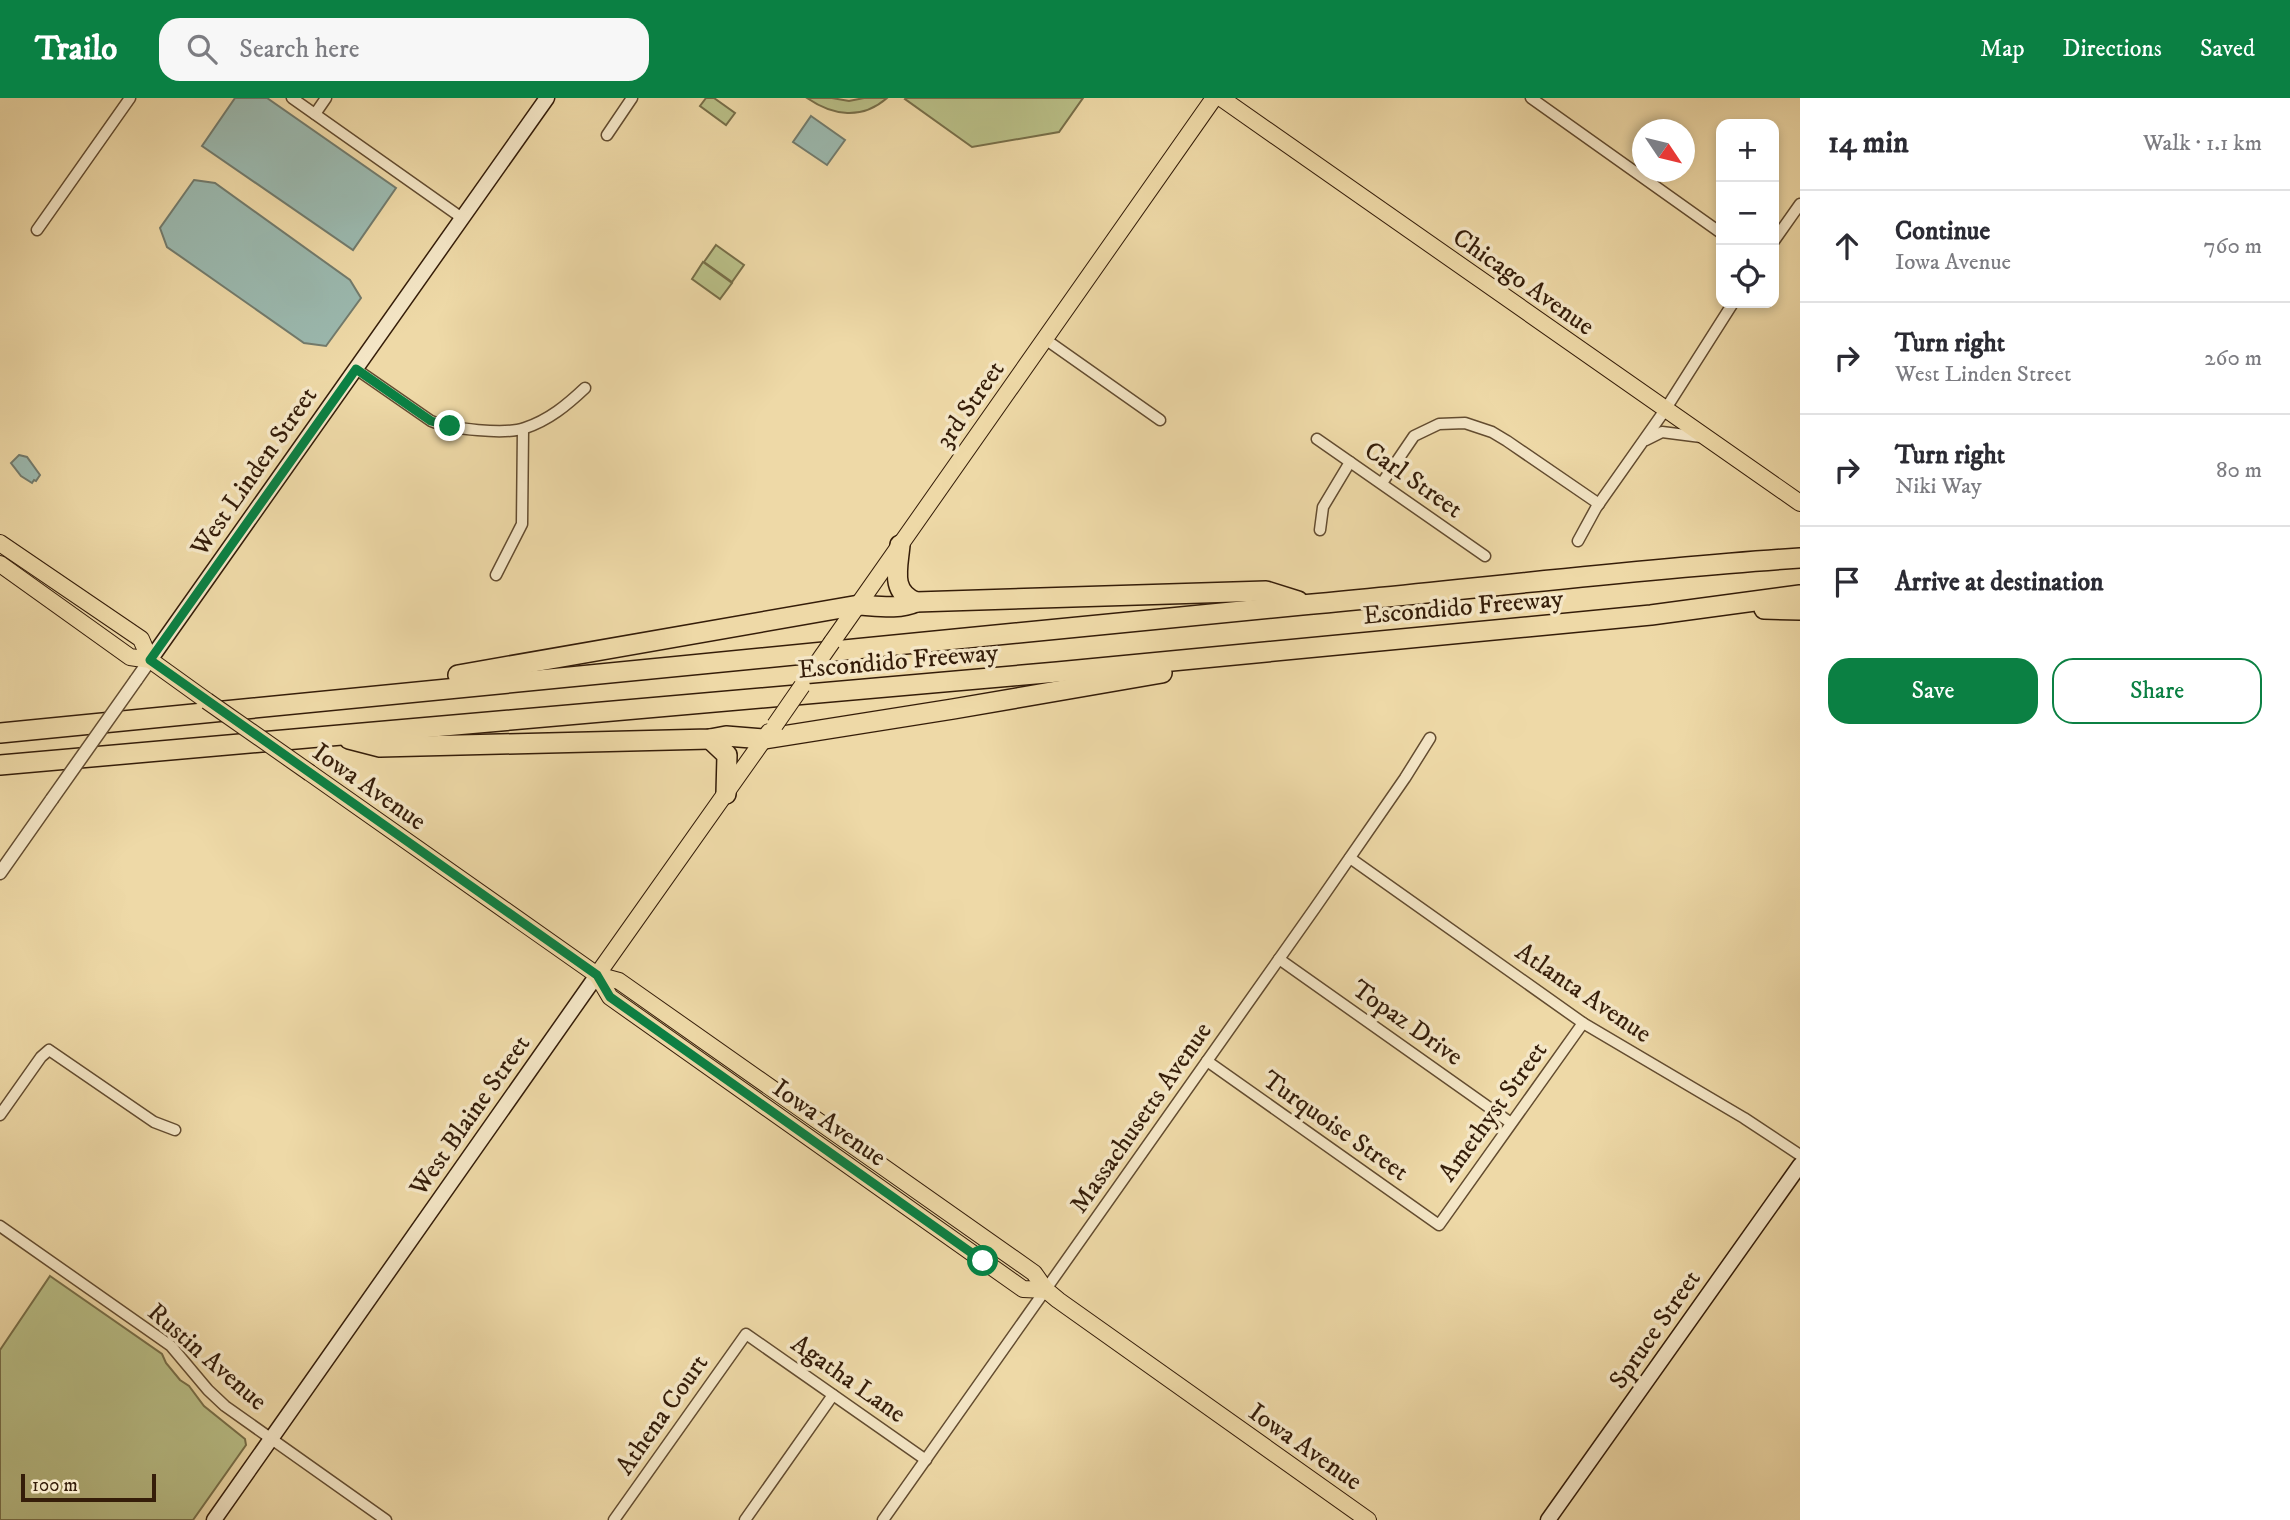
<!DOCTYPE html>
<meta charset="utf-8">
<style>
body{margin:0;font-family:"IM FELL DW Pica",serif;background:#f7f7f7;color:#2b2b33}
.controls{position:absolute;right:21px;top:21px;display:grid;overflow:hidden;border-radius:14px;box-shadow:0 4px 10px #0003}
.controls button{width:63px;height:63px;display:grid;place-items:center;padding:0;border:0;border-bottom:2px solid #e1e1e2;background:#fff;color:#2b2b33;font:35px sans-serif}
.compass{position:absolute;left:1632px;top:21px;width:63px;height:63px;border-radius:50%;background:#fff;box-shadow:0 4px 10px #0003;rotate:125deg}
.scale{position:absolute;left:21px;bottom:18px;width:135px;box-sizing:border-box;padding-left:7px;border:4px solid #351d09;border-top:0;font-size:19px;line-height:24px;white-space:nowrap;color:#351d09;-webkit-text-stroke:5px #f4e6c6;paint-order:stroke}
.stop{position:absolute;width:21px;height:21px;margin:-16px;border:5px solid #0b8043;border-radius:50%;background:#fff}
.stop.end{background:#0b8043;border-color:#fff;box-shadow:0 2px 7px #0008}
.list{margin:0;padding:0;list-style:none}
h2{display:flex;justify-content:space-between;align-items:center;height:91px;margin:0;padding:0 28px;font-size:30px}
h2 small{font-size:23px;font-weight:400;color:#7c7c81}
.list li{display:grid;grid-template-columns:46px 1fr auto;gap:21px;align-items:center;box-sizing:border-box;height:112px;padding:0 28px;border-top:2px solid #e1e1e2}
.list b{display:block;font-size:26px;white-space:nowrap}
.list p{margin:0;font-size:23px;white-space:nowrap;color:#7c7c81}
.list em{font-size:23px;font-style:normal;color:#7c7c81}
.actions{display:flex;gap:14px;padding:21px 28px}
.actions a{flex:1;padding:16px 0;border:2px solid #0b8043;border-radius:21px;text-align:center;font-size:24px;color:#0b8043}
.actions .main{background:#0b8043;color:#fff}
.icon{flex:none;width:38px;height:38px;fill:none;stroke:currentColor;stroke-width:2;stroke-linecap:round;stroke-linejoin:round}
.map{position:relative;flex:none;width:1800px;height:1422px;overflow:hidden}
header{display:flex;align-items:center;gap:42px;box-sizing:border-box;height:98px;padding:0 35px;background:#0b8043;color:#fff}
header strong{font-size:33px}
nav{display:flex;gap:38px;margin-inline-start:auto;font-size:24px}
.search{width:490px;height:63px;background:#f7f7f7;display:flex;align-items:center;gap:18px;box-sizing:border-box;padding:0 24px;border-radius:21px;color:#7c7c81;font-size:26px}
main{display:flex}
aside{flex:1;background:#fff}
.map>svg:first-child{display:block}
.green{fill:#b9bf87;stroke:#776e48;stroke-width:2}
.water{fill:#9bb9af;stroke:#727b6d;stroke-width:2}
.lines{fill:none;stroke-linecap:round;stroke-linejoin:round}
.minor-casing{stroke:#634c30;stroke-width:13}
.tertiary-casing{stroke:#634c30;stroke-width:15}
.secondary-casing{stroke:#351d09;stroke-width:17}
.primary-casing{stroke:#351d09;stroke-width:18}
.motorway-casing{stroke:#351d09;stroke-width:22}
.minor{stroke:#f4e6c6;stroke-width:10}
.tertiary{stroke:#f4e6c6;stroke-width:12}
.secondary{stroke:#f4e6c6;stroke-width:14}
.primary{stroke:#eed9a7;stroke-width:16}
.motorway{stroke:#eed9a7;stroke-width:19}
.tertiary-bridge-casing{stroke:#634c30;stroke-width:15;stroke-linecap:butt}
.primary-bridge-casing{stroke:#351d09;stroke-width:18;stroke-linecap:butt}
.tertiary-bridge{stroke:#f4e6c6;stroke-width:12}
.primary-bridge{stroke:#eed9a7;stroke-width:16}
.route{stroke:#0b8043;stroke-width:9}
.labels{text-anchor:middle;stroke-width:7;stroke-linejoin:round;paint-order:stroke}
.street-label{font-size:26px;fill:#351d09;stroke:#f4e6c6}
</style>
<header>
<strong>Trailo</strong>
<div class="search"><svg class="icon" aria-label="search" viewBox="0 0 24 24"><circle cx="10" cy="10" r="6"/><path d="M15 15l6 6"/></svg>Search here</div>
<nav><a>Map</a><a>Directions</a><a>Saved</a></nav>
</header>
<main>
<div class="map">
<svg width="1800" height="1422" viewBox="0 0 1800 1422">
<rect width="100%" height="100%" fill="#eed9a7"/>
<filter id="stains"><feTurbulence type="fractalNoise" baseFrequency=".00286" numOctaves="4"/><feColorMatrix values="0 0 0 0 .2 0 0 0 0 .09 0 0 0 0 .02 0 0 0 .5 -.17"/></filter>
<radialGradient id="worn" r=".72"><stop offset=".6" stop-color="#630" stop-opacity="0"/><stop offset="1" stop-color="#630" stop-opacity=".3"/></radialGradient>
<g class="green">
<path d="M 706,0 L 714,0 L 735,15 L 726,27 L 700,8 Z"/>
<path d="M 807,0 L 832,0 L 849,3 L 864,0 L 887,0 C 862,22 833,18 807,0 Z"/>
<path d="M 906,0 L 1083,0 L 1059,34 L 972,49 L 905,1 Z"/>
<path d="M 716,147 L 744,167 L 732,184 L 704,164 Z"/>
<path d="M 703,164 L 732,185 L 720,201 L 692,181 Z"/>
<path d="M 50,1178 L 162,1256 L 166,1265 L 180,1282 L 189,1288 L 204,1308 L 245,1341 L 246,1347 L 193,1422 L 0,1422 L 0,1252 Z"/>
</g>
<g class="water">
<path d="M 235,0 L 267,0 L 396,90 L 353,152 L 202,48 Z"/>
<path d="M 811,18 L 845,42 L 827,67 L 793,44 Z"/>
<path d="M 194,82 L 215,85 L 350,182 L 361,200 L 326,248 L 304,245 L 167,149 L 160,130 Z"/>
<path d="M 19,357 L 27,359 L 40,377 L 36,383 L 34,382 L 32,385 L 21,378 L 11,365 Z"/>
</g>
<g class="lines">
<g class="minor-casing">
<g id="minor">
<path d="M 292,0 L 462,120"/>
<path d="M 1531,0 L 1721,135"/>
<path d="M 315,16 L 326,0"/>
<path d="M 607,37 L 632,0"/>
<path d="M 37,132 L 130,0"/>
<path d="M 1774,143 L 1800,106"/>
<path d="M 1045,241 L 1160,322"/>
<path d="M 356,271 L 431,323 C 451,331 505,337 525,330 C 549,322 567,307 585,290"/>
<path d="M 1317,341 L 1485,458"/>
<path d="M 1646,342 L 1662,334 L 1701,339"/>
<path d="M 1382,385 L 1414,338 L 1439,326 L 1465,325 L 1492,334 L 1507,343 L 1599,406"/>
<path d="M 1320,432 L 1323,409 L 1350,364"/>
<path d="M 1578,443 L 1596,410 L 1665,312 L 1733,205"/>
<path d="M 496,477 L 522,426 L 523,331"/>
<path d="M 1350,760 L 1583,925 L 1744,1020 L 1800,1057"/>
<path d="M 1279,861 L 1511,1025"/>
<path d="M 1207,963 L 1439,1127 L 1583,925"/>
<path d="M 0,1017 L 41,959 L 49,952 L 154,1024 L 175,1032"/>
<path d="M 0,1128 L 171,1248 L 208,1292 L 225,1308 L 386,1422"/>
<path d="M 614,1422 L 746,1236 L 926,1362"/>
<path d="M 745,1422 L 833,1297"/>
<path d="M 883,1422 L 1315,810 L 1405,680 L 1430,640"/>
</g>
</g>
<g class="tertiary-casing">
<g id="tertiary">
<path d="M 136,582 L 150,562"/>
<path d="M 0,775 L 52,701"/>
</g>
</g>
<g class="secondary-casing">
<g id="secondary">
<path d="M 150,562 L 547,0"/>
<path d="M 214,1422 L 597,877"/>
<path d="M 1548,1422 L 1800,1067"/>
</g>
</g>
<g class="primary-casing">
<g id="primary">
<path d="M 1221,0 L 1800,405"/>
<path d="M 0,445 L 141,541 L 150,562"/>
<path d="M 0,466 L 130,559 L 150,562 L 207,603"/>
<path d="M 832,544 L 1214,0"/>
<path d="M 310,675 L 597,877 L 619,883 L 1034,1175 L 1046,1192 L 1058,1202 L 1368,1422"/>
<path d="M 597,877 L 610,899 L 1023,1191 L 1046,1192"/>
<path d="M 597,877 L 769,634"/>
</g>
</g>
<g class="motorway-casing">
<g id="motorway">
<path d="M 900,447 C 898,470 890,494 916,504"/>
<path d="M 1764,511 L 1800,512"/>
<path d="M 458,577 L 859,507 C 877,508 899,512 916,504 L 1266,493 L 1298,503"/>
<path d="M 0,635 C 434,591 868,547 1302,507 C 1468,492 1634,471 1800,460"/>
<path d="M 349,641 L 380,649 L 710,641 L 726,638 L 764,641 L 953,611 L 1162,575"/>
<path d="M 710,641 L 727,657 L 726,696"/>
<path d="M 0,667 L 1057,574 L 1651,517 L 1800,497"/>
</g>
</g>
<use href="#minor" class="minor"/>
<use href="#tertiary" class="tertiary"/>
<use href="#secondary" class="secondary"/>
<use href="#primary" class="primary"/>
<use href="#motorway" class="motorway"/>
<g class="tertiary-bridge-casing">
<path id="tertiary-bridge" d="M 52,701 L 136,582"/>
</g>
<g class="primary-bridge-casing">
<g id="primary-bridge">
<path d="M 816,567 L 832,544"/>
<path d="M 207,603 L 310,675"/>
<path d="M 775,627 L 802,588"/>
</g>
</g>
<use href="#tertiary-bridge" class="tertiary-bridge"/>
<use href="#primary-bridge" class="primary-bridge"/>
</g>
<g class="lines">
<path class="route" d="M 450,328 L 431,323 L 356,271 L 150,562 L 597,877 L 610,899 L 983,1163"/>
</g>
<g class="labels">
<g class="street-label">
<text transform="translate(1524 183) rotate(35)" y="9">Chicago Avenue</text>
<text transform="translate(969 306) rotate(-55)" y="9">3rd Street</text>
<text transform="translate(253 373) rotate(-55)" y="9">West Linden Street</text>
<text transform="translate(1414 381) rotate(35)" y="9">Carl Street</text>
<text transform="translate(1463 508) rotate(-5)" y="9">Escondido Freeway</text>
<text transform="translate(898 562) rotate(-5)" y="9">Escondido Freeway</text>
<text transform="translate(370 688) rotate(35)" y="9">Iowa Avenue</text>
<text transform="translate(1584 894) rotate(34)" y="9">Atlanta Avenue</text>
<text transform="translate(1408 924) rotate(35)" y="9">Topaz Drive</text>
<text transform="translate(1492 1013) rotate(-54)" y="9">Amethyst Street</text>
<text transform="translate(469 1017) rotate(-55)" y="9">West Blaine Street</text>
<text transform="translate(1140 1019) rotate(-55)" y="9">Massachusetts Avenue</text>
<text transform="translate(830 1024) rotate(35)" y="9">Iowa Avenue</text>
<text transform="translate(1336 1027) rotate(35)" y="9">Turquoise Street</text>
<text transform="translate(1654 1231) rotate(-55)" y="9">Spruce Street</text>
<text transform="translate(208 1258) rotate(41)" y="9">Rustin Avenue</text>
<text transform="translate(849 1280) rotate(35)" y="9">Agatha Lane</text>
<text transform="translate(661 1316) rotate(-55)" y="9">Athena Court</text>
<text transform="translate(1306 1348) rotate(35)" y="9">Iowa Avenue</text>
</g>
</g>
<rect width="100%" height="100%" filter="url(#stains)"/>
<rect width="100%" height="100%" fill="url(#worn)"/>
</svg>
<div class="controls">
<button>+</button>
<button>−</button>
<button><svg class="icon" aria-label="locate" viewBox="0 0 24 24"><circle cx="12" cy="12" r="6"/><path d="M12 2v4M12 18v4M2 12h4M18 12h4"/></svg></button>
</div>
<svg class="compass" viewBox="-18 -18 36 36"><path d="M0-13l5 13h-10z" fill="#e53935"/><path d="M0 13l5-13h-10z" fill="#7c7c81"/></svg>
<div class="scale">100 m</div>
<div class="stop" style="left:983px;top:1163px"></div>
<div class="stop end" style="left:450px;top:328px"></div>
</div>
<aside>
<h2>14 min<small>Walk · 1.1 km</small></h2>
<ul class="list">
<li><svg class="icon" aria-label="ahead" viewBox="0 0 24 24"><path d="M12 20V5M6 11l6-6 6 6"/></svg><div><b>Continue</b><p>Iowa Avenue</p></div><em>760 m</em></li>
<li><svg class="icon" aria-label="right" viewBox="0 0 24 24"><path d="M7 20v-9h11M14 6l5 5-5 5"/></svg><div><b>Turn right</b><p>West Linden Street</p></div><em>260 m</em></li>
<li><svg class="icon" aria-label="right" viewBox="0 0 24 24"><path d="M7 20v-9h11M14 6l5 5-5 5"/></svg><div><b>Turn right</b><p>Niki Way</p></div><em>80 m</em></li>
<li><svg class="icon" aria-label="arrive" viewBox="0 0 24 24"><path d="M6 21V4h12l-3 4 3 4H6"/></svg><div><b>Arrive at destination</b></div></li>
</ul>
<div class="actions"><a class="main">Save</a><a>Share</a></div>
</aside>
</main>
